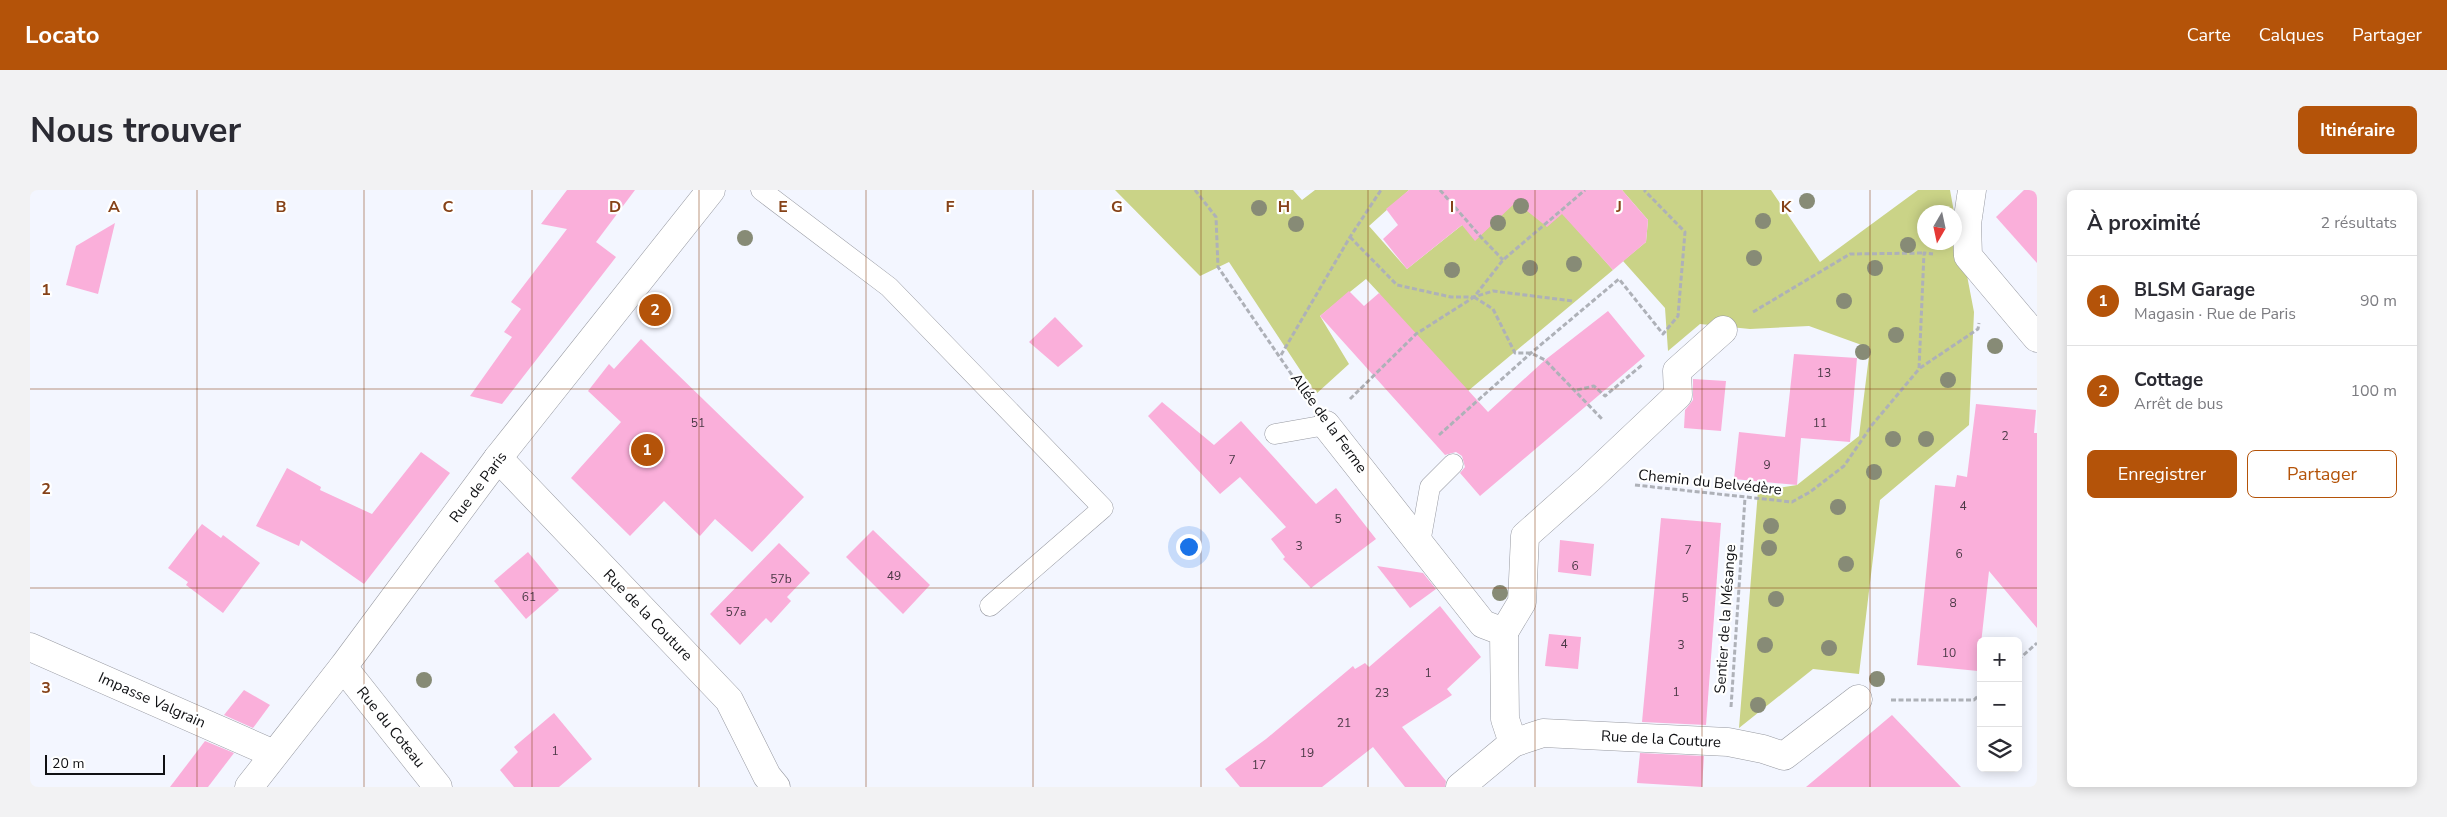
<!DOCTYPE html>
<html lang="fr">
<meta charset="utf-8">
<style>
body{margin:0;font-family:"Nunito Sans",sans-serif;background:#f2f2f3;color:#2b2b33}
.controls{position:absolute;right:15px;bottom:15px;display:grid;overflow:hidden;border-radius:8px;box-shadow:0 2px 12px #0003}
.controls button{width:45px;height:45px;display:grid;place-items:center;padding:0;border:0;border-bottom:1px solid #e1e1e2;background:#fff;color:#2b2b33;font:25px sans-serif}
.compass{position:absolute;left:1887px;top:15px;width:45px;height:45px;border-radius:50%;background:#fff;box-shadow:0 2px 12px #0003;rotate:189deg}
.scale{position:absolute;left:15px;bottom:12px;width:120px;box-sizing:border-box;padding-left:5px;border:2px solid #0f1013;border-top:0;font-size:14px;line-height:18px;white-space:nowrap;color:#0f1013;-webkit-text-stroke:4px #fff;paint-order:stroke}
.you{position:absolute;left:1158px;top:356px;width:18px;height:18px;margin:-12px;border:4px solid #fff;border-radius:50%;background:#1a73e8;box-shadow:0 0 0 8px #1a73e833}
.badge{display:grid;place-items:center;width:32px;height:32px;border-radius:50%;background:#b45309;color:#fff;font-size:16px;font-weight:700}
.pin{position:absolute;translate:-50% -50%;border:2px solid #fff;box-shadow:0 1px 5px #0006}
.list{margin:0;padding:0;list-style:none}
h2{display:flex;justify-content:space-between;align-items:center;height:65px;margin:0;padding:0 20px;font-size:21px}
h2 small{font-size:16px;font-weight:400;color:#7c7c81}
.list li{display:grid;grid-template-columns:32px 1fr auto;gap:15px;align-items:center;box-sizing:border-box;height:90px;padding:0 20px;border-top:1px solid #e1e1e2}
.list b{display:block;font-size:19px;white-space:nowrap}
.list p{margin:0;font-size:16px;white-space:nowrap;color:#7c7c81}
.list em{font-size:16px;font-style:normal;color:#7c7c81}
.actions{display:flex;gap:10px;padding:15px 20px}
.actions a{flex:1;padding:11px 0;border:1px solid #b45309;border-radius:8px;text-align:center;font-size:18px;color:#b45309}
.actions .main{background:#b45309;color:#fff}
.icon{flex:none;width:28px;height:28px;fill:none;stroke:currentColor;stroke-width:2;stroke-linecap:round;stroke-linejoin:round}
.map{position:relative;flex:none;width:2007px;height:597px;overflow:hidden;border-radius:8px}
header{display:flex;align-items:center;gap:30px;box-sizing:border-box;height:70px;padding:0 25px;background:#b45309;color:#fff}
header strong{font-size:24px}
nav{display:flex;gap:28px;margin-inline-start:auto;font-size:18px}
.intro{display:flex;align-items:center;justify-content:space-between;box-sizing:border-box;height:120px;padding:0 30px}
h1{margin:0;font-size:35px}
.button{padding:12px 22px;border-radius:8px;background:#b45309;color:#fff;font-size:18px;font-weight:700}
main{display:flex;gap:30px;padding:0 30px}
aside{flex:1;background:#fff;border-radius:8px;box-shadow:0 2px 12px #0003}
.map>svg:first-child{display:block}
.green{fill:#cad387}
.building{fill:#faafda}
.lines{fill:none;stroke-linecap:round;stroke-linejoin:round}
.service-casing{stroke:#9799a1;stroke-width:21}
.minor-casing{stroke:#9799a1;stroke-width:29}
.tertiary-casing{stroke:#9799a1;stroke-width:29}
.path{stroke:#aeb1b8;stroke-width:3;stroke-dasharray:5 2.5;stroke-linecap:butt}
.service{stroke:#fff;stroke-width:20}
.minor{stroke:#fff;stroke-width:28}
.tertiary{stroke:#fff;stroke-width:28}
.tree{fill:#878b76}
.grid{fill:none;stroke:#864218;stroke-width:1;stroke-opacity:0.55}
.labels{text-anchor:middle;stroke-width:4.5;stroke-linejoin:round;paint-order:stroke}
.number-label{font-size:12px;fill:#4a3845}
.street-label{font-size:15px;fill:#0f1013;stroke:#fff}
.grid-label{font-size:16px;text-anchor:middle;font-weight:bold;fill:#864218;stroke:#fff;stroke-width:4.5;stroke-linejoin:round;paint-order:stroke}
</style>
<header>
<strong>Locato</strong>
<nav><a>Carte</a><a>Calques</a><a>Partager</a></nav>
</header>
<div class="intro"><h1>Nous trouver</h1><a class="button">Itinéraire</a></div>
<main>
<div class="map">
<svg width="2007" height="597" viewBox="0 0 2007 597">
<rect width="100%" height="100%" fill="#f3f6ff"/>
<g class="green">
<path d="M 1085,0 L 1263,0 L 1272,10 L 1285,0 L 1379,0 L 1339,36 L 1377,79 L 1476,0 L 1512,0 L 1583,80 L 1420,216 L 1349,103 L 1336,89 L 1290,126 L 1319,174 L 1286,204 L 1199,72 L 1170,86 Z"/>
<path d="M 1592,0 L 1741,0 L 1790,72 L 1888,0 L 1920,0 L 1924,22 L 1894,22 L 1894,52 L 1924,52 L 1925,23 L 1944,122 L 1939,235 L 1850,310 L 1829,484 L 1783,479 L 1709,538 L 1728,301 L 1767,295 L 1829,246 L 1840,158 L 1779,136 L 1720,139 L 1670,134 L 1638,161 L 1635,118 L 1593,71 L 1616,52 L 1618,30 Z"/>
</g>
<g class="building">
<path d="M 537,0 L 605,0 L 566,52 L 586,67 L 472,214 L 440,206 L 482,147 L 474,142 L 491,119 L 481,112 L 537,39 L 511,34 Z"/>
<path d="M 1379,0 L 1592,0 L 1618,30 L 1616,52 L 1583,80 L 1532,24 L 1517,37 L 1486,12 L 1445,51 L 1432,35 L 1377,79 L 1353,49 L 1368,35 L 1356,19 Z"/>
<path d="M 1994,0 L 2007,0 L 2007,73 L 1966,27 Z"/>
<path d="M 85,33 L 68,104 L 36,95 L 46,56 Z"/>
<path d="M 1319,101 L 1334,116 L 1349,103 L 1458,222 L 1515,170 L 1578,121 L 1615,166 L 1450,306 L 1430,283 L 1435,277 L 1432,266 L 1426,262 L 1415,265 L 1290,126 Z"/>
<path d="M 1025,127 L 1053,156 L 1028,177 L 999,152 Z"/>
<path d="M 611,149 L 774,307 L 722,362 L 685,329 L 670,346 L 634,311 L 600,346 L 541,288 L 591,232 L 558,201 L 579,174 L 584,179 Z"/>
<path d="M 1764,164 L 1827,168 L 1820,252 L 1771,248 L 1767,295 L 1704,289 L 1709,242 L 1755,247 Z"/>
<path d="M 1663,189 L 1696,191 L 1691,241 L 1654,238 L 1655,220 L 1663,210 Z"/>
<path d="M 1132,212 L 1184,255 L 1211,231 L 1286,314 L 1306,298 L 1346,349 L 1281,398 L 1253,369 L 1255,367 L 1241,349 L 1256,337 L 1210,287 L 1190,304 L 1118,226 Z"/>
<path d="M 1946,214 L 2006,220 L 2004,243 L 2007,243 L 2007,438 L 1959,381 L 1948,481 L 1887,475 L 1905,295 L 1925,297 L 1927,285 L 1937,287 Z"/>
<path d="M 391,262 L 420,283 L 334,394 L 271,350 L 269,356 L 226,336 L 257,278 L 291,297 L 290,300 L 342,324 Z"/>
<path d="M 1631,328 L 1691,333 L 1676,535 L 1612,532 Z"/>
<path d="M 172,334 L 191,348 L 193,345 L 230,373 L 193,423 L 156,395 L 158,392 L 138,378 Z"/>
<path d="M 843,340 L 900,395 L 873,424 L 816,367 Z"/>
<path d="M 1530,350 L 1564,354 L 1561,386 L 1528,382 Z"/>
<path d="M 749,353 L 780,383 L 757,407 L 761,411 L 741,433 L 736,428 L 710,455 L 680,424 Z"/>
<path d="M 498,362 L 529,400 L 496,429 L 464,391 Z"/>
<path d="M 1347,376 L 1393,383 L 1406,399 L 1380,418 Z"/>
<path d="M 1410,416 L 1451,467 L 1417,499 L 1422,505 L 1372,537 L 1416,591 L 1415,597 L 1375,597 L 1343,557 L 1292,597 L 1210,597 L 1195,579 L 1236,549 L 1323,476 L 1325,479 L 1335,473 L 1339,477 Z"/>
<path d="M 1519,444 L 1551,447 L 1548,479 L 1515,476 Z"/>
<path d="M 214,500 L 240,515 L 223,538 L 194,525 Z"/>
<path d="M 524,523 L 562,569 L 529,597 L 484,597 L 470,580 L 488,562 L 484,557 Z"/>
<path d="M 1862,525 L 1931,597 L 1776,597 L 1843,541 Z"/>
<path d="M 175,551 L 204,563 L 178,597 L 140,597 Z"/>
<path d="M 1610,563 L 1674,566 L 1672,597 L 1607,593 Z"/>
</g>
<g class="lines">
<g class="service-casing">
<g id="service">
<path d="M 731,0 L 859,97 L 1073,318 L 960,416"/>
<path d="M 1245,244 L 1296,235"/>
<path d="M 1390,353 L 1400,297 L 1423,274"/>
</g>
</g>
<g class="minor-casing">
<g id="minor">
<path d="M 1942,0 L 1937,34 L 1938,66 L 2007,148"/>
<path d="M 1296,235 L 1453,434 L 1474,442 L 1475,529 L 1483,553"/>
<path d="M 468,268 L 699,510 L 737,586 L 746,597"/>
<path d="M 1474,442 L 1492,412 L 1495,346 L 1559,289 L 1648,205 L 1647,181 L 1693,140"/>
<path d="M 0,457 L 244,564"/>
<path d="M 313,477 L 408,597"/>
<path d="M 1430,597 L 1483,553 L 1513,543 L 1698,552 L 1733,559 L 1754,566 L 1828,509"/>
</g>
</g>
<g class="tertiary-casing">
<path id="tertiary" d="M 219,597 L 313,477 L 468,268 L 681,0"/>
</g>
<g class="path">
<path d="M 1165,0 L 1186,27 L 1188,77 L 1277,207"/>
<path d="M 1410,0 L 1450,46 L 1473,70"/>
<path d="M 1320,47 L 1367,95 L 1421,107 L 1444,107 L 1463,101 L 1543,111"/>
<path d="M 1444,107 L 1463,119 L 1485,163 L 1501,163 L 1515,170 L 1573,230"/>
<path d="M 1723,122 L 1820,64 L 1894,63"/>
<path d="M 1251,165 L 1320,47 L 1351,0"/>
<path d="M 1890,178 L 1948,139 L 1949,133"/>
<path d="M 1547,200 L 1564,196 L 1575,206 L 1612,175"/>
<path d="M 1320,209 L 1386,144 L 1444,107 L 1473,70 L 1555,0"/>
<path d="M 1409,245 L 1501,163 L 1589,89 L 1633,144 L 1648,126 L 1655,42 L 1614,0"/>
<path d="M 1605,295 L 1762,312 L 1780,302 L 1814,276 L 1842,235 L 1889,179 L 1894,63 L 1903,64"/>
<path d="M 1988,470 L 2007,453"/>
<path d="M 1861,510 L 1944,510 L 1951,503"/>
<path d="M 1701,517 L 1715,308"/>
</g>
<use href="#service" class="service"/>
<use href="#minor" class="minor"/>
<use href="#tertiary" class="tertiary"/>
</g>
<g class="tree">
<circle cx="1777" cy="11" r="8"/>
<circle cx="1491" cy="16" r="8"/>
<circle cx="1229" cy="18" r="8"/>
<circle cx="1733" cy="31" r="8"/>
<circle cx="1468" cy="33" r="8"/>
<circle cx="1266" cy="34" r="8"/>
<circle cx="715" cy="48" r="8"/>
<circle cx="1878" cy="55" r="8"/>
<circle cx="1724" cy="68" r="8"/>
<circle cx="1544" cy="74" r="8"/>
<circle cx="1500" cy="78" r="8"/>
<circle cx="1845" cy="78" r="8"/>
<circle cx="1422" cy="80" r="8"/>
<circle cx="1814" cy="111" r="8"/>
<circle cx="1866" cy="145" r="8"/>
<circle cx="1965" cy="156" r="8"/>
<circle cx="1833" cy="162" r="8"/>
<circle cx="1918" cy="190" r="8"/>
<circle cx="1863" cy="249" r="8"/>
<circle cx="1896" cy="249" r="8"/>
<circle cx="1844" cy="282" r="8"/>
<circle cx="1808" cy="317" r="8"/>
<circle cx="1741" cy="336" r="8"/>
<circle cx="1739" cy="358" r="8"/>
<circle cx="1816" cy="374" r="8"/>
<circle cx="1470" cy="403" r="8"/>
<circle cx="1746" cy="409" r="8"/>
<circle cx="1735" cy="455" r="8"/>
<circle cx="1799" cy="458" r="8"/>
<circle cx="1847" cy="489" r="8"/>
<circle cx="394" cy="490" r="8"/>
<circle cx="1728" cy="515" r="8"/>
</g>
<path class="grid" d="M 167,0 L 167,597M 334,0 L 334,597M 502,0 L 502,597M 669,0 L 669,597M 836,0 L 836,597M 1003,0 L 1003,597M 1171,0 L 1171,597M 1338,0 L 1338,597M 1505,0 L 1505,597M 1672,0 L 1672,597M 1840,0 L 1840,597M 0,199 L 2007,199M 0,398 L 2007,398"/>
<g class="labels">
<g class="number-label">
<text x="1794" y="187">13</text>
<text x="668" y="237">51</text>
<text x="1790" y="237">11</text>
<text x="1975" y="250">2</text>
<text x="1202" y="274">7</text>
<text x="1737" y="279">9</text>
<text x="1933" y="320">4</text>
<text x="1308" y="333">5</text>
<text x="1269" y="360">3</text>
<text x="1658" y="364">7</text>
<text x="1929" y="368">6</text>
<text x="1545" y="380">6</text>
<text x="864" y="390">49</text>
<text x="751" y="393">57b</text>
<text x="499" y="411">61</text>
<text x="1655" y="412">5</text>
<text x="1923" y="417">8</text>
<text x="706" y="426">57a</text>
<text x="1534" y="458">4</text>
<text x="1651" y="459">3</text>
<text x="1919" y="467">10</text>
<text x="1398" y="487">1</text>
<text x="1646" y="506">1</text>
<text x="1352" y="507">23</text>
<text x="1314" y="537">21</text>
<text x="525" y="565">1</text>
<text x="1277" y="567">19</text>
<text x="1229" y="579">17</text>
</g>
<g class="street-label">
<text transform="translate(1299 233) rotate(54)" y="5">Allée de la Ferme</text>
<text transform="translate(1680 292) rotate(6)" y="5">Chemin du Belvédère</text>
<text transform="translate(448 297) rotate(-53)" y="5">Rue de Paris</text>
<text transform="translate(618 425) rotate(46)" y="5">Rue de la Couture</text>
<text transform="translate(1695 429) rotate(-86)" y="5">Sentier de la Mésange</text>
<text transform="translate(122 510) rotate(24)" y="5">Impasse Valgrain</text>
<text transform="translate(361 537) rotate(51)" y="5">Rue du Coteau</text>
<text transform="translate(1631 549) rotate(3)" y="5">Rue de la Couture</text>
</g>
</g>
<g class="grid-label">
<text x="84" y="22">A</text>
<text x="251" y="22">B</text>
<text x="418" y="22">C</text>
<text x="585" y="22">D</text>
<text x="753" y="22">E</text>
<text x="920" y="22">F</text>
<text x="1087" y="22">G</text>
<text x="1254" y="22">H</text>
<text x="1422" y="22">I</text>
<text x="1589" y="22">J</text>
<text x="1756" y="22">K</text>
<text x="16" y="105">1</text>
<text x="16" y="304">2</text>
<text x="16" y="503">3</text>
</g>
</svg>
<div class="controls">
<button>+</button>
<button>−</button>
<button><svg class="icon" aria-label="layers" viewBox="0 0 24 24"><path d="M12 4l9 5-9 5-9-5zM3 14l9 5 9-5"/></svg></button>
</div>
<svg class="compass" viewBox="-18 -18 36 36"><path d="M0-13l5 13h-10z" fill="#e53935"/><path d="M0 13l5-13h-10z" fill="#7c7c81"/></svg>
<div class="scale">20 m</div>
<div class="you"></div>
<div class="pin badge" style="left:617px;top:260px">1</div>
<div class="pin badge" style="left:625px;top:120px">2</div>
</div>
<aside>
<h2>À proximité<small>2 résultats</small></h2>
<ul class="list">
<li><span class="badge">1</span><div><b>BLSM Garage</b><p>Magasin · Rue de Paris</p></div><em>90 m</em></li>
<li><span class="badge">2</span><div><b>Cottage</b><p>Arrêt de bus</p></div><em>100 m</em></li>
</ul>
<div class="actions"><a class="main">Enregistrer</a><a>Partager</a></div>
</aside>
</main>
